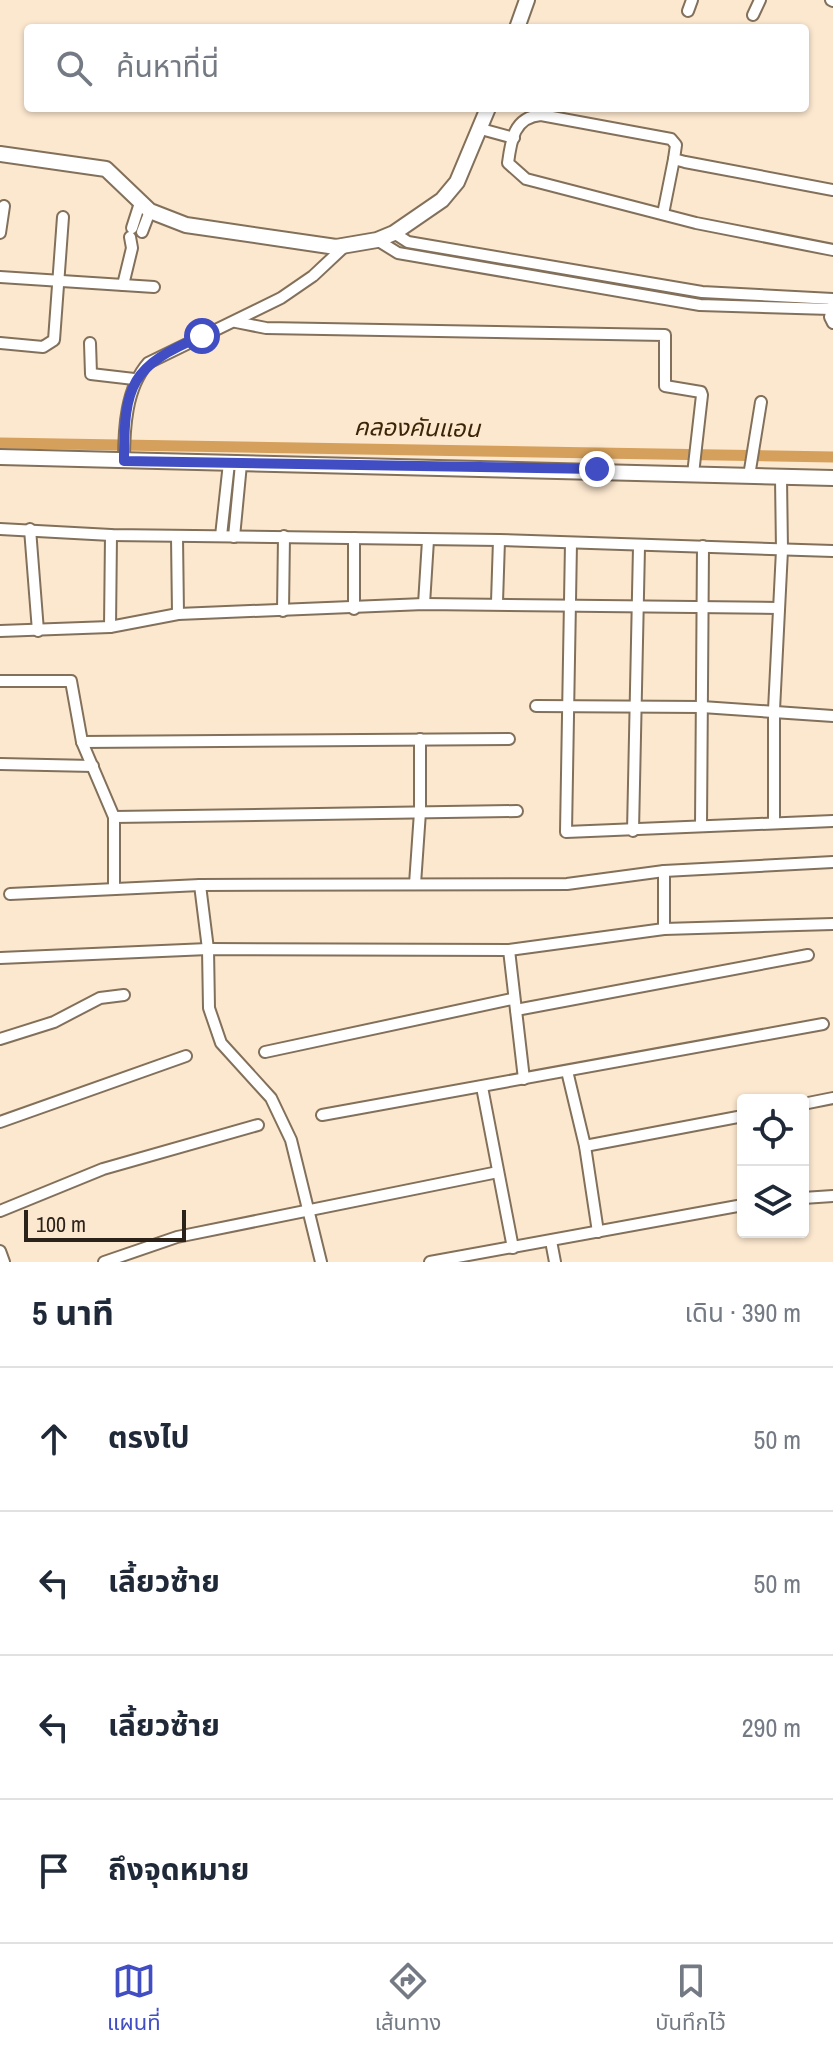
<!DOCTYPE html>
<html lang="th">
<meta charset="utf-8">
<style>
body{margin:0;font-family:"Archivo Narrow","Noto Sans Thai",sans-serif;background:#f6f6f7;color:#1f2937}
.controls{position:absolute;right:24px;bottom:24px;display:grid;overflow:hidden;border-radius:8px;box-shadow:0 2px 6px #0004}
.controls button{width:72px;height:72px;display:grid;place-items:center;padding:0;border:0;border-bottom:2px solid #e0e1e3;background:#fff;color:#1f2937;font:40px sans-serif}
.scale{position:absolute;left:24px;bottom:20px;width:162px;box-sizing:border-box;padding-left:8px;border:4px solid #2b231a;border-top:0;font-size:22px;line-height:28px;white-space:nowrap;color:#2b231a;-webkit-text-stroke:6px #fce7cf;paint-order:stroke}
.stop{position:absolute;width:24px;height:24px;margin:-18px;border:6px solid #414dc2;border-radius:50%;background:#fff}
.stop.end{background:#414dc2;border-color:#fff;box-shadow:0 2px 8px #0008}
.list{margin:0;padding:0;list-style:none}
h2{display:flex;justify-content:space-between;align-items:center;height:104px;margin:0;padding:0 32px;font-size:34px}
h2 small{font-size:26px;font-weight:400;color:#747a83}
.list li{display:grid;grid-template-columns:52px 1fr auto;gap:24px;align-items:center;box-sizing:border-box;height:144px;padding:0 32px;border-top:2px solid #e0e1e3}
.list b{display:block;font-size:30px;white-space:nowrap}
.list em{font-size:26px;font-style:normal;color:#747a83}
.icon{flex:none;width:44px;height:44px;fill:none;stroke:currentColor;stroke-width:2;stroke-linecap:round;stroke-linejoin:round}
.map{position:relative;flex:none;width:833px;height:1262px;overflow:hidden}
.search{position:absolute;background:#fff;box-shadow:0 2px 6px #0004;left:24px;right:24px;top:24px;height:88px;display:flex;align-items:center;gap:20px;box-sizing:border-box;padding:0 28px;border-radius:8px;color:#747a83;font-size:30px}
.sheet{height:680px;background:#fff}
nav{display:flex;justify-content:space-around;align-items:center;box-sizing:border-box;height:112px;border-top:2px solid #e0e1e3;background:#fff;font-size:22px;color:#747a83}
nav a{display:grid;justify-items:center;gap:4px}
nav .on{color:#414dc2}
.map>svg:first-child{display:block}
.lines{fill:none;stroke-linecap:round;stroke-linejoin:round}
.canal{stroke:#d5a05b;stroke-width:11}
.street-casing{stroke:#82705a;stroke-width:14}
.secondary-casing{stroke:#82705a;stroke-width:18}
.street{stroke:#fff;stroke-width:10}
.secondary{stroke:#fff;stroke-width:14}
.route{stroke:#414dc2;stroke-width:10}
.labels{text-anchor:middle;stroke-width:6;stroke-linejoin:round;paint-order:stroke}
.water-label{font-size:24px;font-style:italic;fill:#3b2506;stroke:#fce7cf}
</style>
<div class="map">
<svg width="833" height="1262" viewBox="0 0 833 1262">
<rect width="100%" height="100%" fill="#fce7cf"/>
<g class="lines">
<path class="canal" d="M 0,443 L 833,457"/>
<g class="street-casing">
<g id="street">
<path d="M 831,0 L 833,1"/>
<path d="M 688,11 L 692,0"/>
<path d="M 753,15 L 760,0"/>
<path d="M 481,129 L 514,138"/>
<path d="M 833,190 L 685,162 L 674,159 L 676,145 L 671,139 L 541,115 C 514,117 511,140 508,163 L 526,179 L 696,223 L 833,250"/>
<path d="M 663,214 L 674,159"/>
<path d="M 132,228 L 140,203"/>
<path d="M 142,232 L 150,211"/>
<path d="M 0,233 L 4,206"/>
<path d="M 394,233 L 408,242 L 702,292 L 833,299"/>
<path d="M 377,240 L 398,253 L 700,305 L 831,309"/>
<path d="M 0,277 L 154,287"/>
<path d="M 123,285 L 132,248 L 130,237"/>
<path d="M 833,305 L 830,317 L 833,323"/>
<path d="M 236,322 L 266,328 L 665,335 L 665,386 L 701,392 L 702,395 L 693,474"/>
<path d="M 0,343 L 43,347 L 54,340 L 63,217"/>
<path d="M 90,343 L 91,374 L 134,379"/>
<path d="M 124,461 C 124,428 126,388 148,363 L 281,298 L 313,276 L 345,246"/>
<path d="M 749,476 L 761,402"/>
<path d="M 0,529 L 111,535 L 499,540 L 833,551"/>
<path d="M 30,529 L 38,631"/>
<path d="M 221,536 L 229,463"/>
<path d="M 177,537 L 178,614"/>
<path d="M 234,537 L 241,464"/>
<path d="M 354,538 L 354,609"/>
<path d="M 571,543 L 566,832 L 833,821"/>
<path d="M 497,602 L 499,540"/>
<path d="M 424,604 L 428,540"/>
<path d="M 283,611 L 284,536"/>
<path d="M 110,627 L 111,535"/>
<path d="M 0,631 L 110,627 L 178,614 L 424,604 L 779,608"/>
<path d="M 0,681 L 71,681 L 82,742 L 114,817 L 114,889"/>
<path d="M 536,706 L 702,707 L 833,716"/>
<path d="M 82,742 L 509,739"/>
<path d="M 0,764 L 93,766"/>
<path d="M 114,817 L 517,811"/>
<path d="M 774,823 L 774,710 L 782,550 L 781,478"/>
<path d="M 701,826 L 703,546"/>
<path d="M 633,831 L 639,547"/>
<path d="M 664,871 L 664,929"/>
<path d="M 415,884 L 420,812 L 420,739"/>
<path d="M 200,885 L 208,949 L 209,1008 L 221,1043 L 271,1098 L 291,1140 L 321,1262"/>
<path d="M 10,894 L 200,885 L 567,884 L 664,871 L 833,862"/>
<path d="M 509,950 L 524,1079"/>
<path d="M 0,958 L 208,949 L 509,950 L 664,929 L 833,924"/>
<path d="M 516,1010 L 808,955"/>
<path d="M 0,1039 L 54,1022 L 100,998 L 124,995"/>
<path d="M 265,1052 L 512,999"/>
<path d="M 567,1071 L 585,1146 L 598,1232"/>
<path d="M 482,1087 L 513,1248"/>
<path d="M 803,1104 L 833,1098"/>
<path d="M 322,1115 L 823,1024"/>
<path d="M 0,1122 L 186,1056"/>
<path d="M 585,1146 L 743,1116"/>
<path d="M 803,1198 L 833,1196"/>
<path d="M 0,1211 L 103,1169 L 258,1125"/>
<path d="M 551,1241 L 555,1262"/>
<path d="M 0,1251 L 4,1262"/>
<path d="M 104,1262 L 177,1237 L 498,1172"/>
<path d="M 430,1262 L 743,1205"/>
</g>
</g>
<g class="secondary-casing">
<g id="secondary">
<path d="M 517,28 L 527,0"/>
<path d="M 0,154 L 106,169 L 150,211 L 186,225 L 336,247 L 377,240 L 394,233 L 442,200 L 457,182 L 488,108"/>
<path d="M 0,457 L 833,478"/>
</g>
</g>
<use href="#street" class="street"/>
<use href="#secondary" class="secondary"/>
</g>
<g class="lines">
<path class="route" d="M 202,336 C 131,366 124,384 124,461 L 597,469"/>
</g>
<g class="labels">
<g class="water-label">
<text transform="translate(417 428) rotate(1)" y="8">คลองคันแอน</text>
</g>
</g>
</svg>
<div class="controls">
<button><svg class="icon" aria-label="locate" viewBox="0 0 24 24"><circle cx="12" cy="12" r="6"/><path d="M12 2v4M12 18v4M2 12h4M18 12h4"/></svg></button>
<button><svg class="icon" aria-label="layers" viewBox="0 0 24 24"><path d="M12 4l9 5-9 5-9-5zM3 14l9 5 9-5"/></svg></button>
</div>
<div class="scale">100 m</div>
<div class="stop" style="left:202px;top:336px"></div>
<div class="stop end" style="left:597px;top:469px"></div>
<div class="search"><svg class="icon" aria-label="search" viewBox="0 0 24 24"><circle cx="10" cy="10" r="6"/><path d="M15 15l6 6"/></svg>ค้นหาที่นี่</div>
</div>
<section class="sheet">
<h2>5 นาที<small>เดิน · 390 m</small></h2>
<ul class="list">
<li><svg class="icon" aria-label="ahead" viewBox="0 0 24 24"><path d="M12 20V5M6 11l6-6 6 6"/></svg><div><b>ตรงไป</b></div><em>50 m</em></li>
<li><svg class="icon" aria-label="left" viewBox="0 0 24 24"><path d="M17 20v-9H6M10 6l-5 5 5 5"/></svg><div><b>เลี้ยวซ้าย</b></div><em>50 m</em></li>
<li><svg class="icon" aria-label="left" viewBox="0 0 24 24"><path d="M17 20v-9H6M10 6l-5 5 5 5"/></svg><div><b>เลี้ยวซ้าย</b></div><em>290 m</em></li>
<li><svg class="icon" aria-label="arrive" viewBox="0 0 24 24"><path d="M6 21V4h12l-3 4 3 4H6"/></svg><div><b>ถึงจุดหมาย</b></div></li>
</ul>
</section>
<nav>
<a class="on"><svg class="icon" aria-label="map" viewBox="0 0 24 24"><path d="M3 6l6-2 6 2 6-2v14l-6 2-6-2-6 2zM9 4v14M15 6v14"/></svg>แผนที่</a>
<a><svg class="icon" aria-label="directions" viewBox="0 0 24 24"><path d="M12 3l9 9-9 9-9-9zM9 14v-3h6M13 9l2 2-2 2"/></svg>เส้นทาง</a>
<a><svg class="icon" aria-label="saved" viewBox="0 0 24 24"><path d="M7 4h10v16l-5-4-5 4z"/></svg>บันทึกไว้</a>
</nav>
